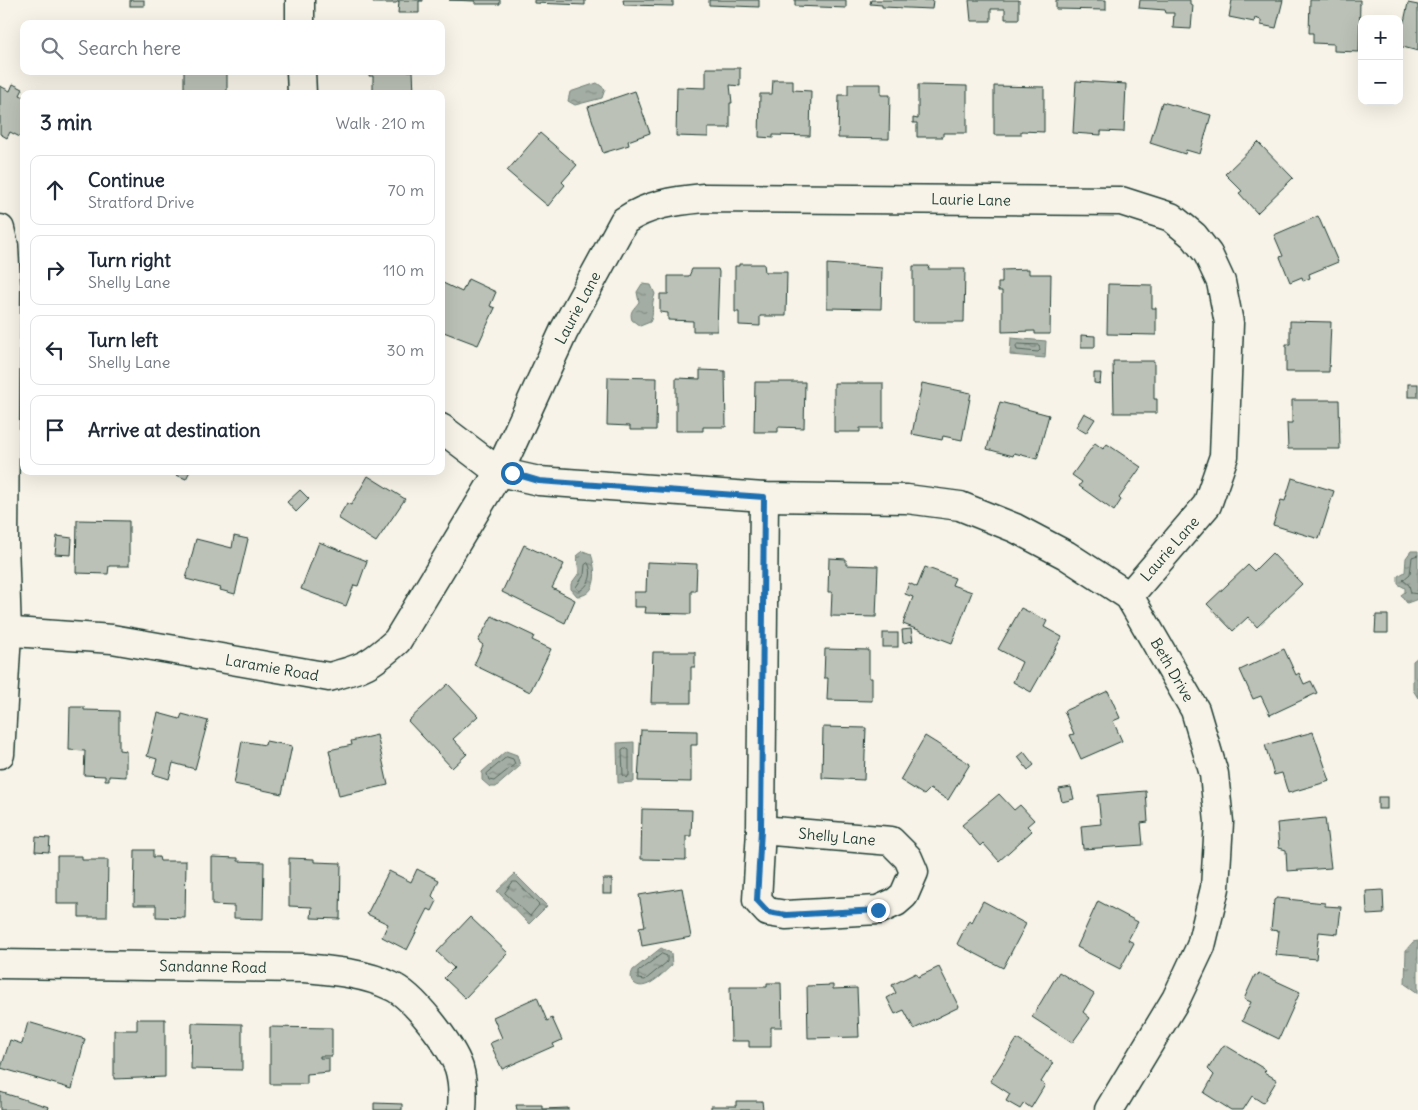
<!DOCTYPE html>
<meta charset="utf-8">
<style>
body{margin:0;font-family:Delius,sans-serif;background:#f6f6f7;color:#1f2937}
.controls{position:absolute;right:15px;top:15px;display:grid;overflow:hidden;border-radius:10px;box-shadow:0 5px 20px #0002}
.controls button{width:45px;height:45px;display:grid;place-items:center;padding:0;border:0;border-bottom:1px solid #e0e1e3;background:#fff;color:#1f2937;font:25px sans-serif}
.stop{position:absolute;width:15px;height:15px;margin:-11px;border:4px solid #1f6fb2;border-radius:50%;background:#fff}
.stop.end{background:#1f6fb2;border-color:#fff;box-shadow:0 1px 5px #0008}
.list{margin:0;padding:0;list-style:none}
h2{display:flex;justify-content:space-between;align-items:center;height:65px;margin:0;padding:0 20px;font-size:21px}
h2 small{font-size:16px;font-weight:400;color:#747a83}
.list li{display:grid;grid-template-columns:32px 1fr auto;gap:15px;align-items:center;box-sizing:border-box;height:70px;margin:0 10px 10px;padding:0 10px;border:1px solid #e0e1e3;border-radius:10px}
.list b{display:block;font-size:19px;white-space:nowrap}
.list p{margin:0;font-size:16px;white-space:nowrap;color:#747a83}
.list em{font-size:16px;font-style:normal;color:#747a83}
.icon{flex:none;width:28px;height:28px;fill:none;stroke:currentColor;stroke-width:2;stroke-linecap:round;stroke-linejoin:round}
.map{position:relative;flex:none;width:1418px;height:1110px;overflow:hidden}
.search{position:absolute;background:#fff;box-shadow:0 5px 20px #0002;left:20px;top:20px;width:425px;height:55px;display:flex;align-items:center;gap:12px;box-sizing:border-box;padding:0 18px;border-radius:10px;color:#747a83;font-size:19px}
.panel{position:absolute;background:#fff;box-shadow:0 5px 20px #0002;left:20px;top:90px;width:425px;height:385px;border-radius:10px}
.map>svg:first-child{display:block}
.water{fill:url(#water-ripples);stroke:#6f8077}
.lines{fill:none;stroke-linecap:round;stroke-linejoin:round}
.shore{stroke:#546a60;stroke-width:1}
.building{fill:#bbc1b6;stroke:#1f3d34}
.street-casing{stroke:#1f3d34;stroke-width:31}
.street{stroke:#f7f3e8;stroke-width:28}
.route{stroke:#1f6fb2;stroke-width:6}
.labels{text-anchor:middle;stroke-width:4.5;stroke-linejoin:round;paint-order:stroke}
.street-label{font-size:15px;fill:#1f3d34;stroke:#f7f3e8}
</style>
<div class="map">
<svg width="1418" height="1110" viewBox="0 0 1418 1110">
<defs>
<pattern id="water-ripples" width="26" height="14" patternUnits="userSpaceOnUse" patternTransform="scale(1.25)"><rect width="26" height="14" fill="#a4ada3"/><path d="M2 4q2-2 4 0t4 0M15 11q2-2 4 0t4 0" fill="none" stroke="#858e86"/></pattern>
</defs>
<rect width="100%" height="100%" fill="#f7f3e8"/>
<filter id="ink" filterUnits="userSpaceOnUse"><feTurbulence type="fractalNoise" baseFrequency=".02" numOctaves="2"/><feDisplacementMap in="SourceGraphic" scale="10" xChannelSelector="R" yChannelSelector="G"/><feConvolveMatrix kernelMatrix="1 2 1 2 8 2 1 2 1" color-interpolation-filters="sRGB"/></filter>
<g filter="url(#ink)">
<g class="water">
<path d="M 597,83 L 605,89 L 602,98 L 575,105 L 568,101 L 570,92 Z"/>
<path d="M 642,284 L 651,285 L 655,294 C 650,307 655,313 650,322 L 640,326 L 632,320 C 629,311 634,309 639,302 L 637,292 Z"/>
<path d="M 1011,338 L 1046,341 L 1045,358 L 1010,355 Z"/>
<path d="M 583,551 L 591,554 C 596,568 599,596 577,596 L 571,589 L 571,584 L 579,573 L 577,556 Z"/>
<path d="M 1411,551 L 1418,551 L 1418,599 L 1407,603 L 1401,595 L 1405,592 L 1405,588 L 1398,584 L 1398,576 L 1405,572 L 1406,558 Z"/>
<path d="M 1418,657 L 1418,698 L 1413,690 L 1413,661 Z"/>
<path d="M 634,742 L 634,782 L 618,783 L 617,743 Z"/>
<path d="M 506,751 L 517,755 L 520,766 L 496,787 L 490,787 L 482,780 L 482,772 Z"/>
<path d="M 515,874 L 547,906 L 529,924 L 497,891 Z"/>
<path d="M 1418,941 L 1418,993 L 1405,984 L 1406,950 L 1413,942 Z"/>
<path d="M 661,948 L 671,953 L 672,965 C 664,972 644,995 633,982 C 630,978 631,974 633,970 Z"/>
</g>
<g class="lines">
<g class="shore">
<path d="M 1018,344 L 1039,345 L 1040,350 L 1038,352 L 1017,350 L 1016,346 Z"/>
<path d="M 1418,555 L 1412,557 L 1410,574 L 1403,580 L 1409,585 L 1411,593 L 1418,594"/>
<path d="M 588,563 C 594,573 589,587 579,591 L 576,587 L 584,575 L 585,565 Z"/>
<path d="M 625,748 L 629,750 L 629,775 L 627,778 L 623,775 L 622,750 Z"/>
<path d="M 507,757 L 513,759 L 515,764 L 494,781 L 489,780 L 487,774 Z"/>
<path d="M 513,882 L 517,882 L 539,905 L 530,916 L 505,893 Z"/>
<path d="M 662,954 L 667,956 L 667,962 L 645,980 L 638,979 L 638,972 Z"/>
</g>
</g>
<g class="building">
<rect x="130" y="0" width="14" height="6"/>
<path d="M 373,0 L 423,0 L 423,1 L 419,1 L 419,13 L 398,13 L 399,1 L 396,3 L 373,3 Z"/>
<path d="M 449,0 L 500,0 L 500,4 L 475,4 L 475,1 Z"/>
<path d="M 534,0 L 585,0 L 585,5 L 534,3 Z"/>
<path d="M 623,0 L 673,0 L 673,6 L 624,5 Z"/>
<path d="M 709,0 L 759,0 L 759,7 L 709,5 Z"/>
<path d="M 795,0 L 846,0 L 846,8 L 795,6 Z"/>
<path d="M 871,0 L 933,0 L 932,9 L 882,7 L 882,5 L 870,4 Z"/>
<path d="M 969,0 L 1019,0 L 1019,19 L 1005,19 L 1005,9 L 991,9 L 991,21 L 971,21 Z"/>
<path d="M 1056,0 L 1106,0 L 1106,10 L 1056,9 Z"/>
<path d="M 1140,0 L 1190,0 L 1190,4 L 1193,5 L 1191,29 L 1173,28 L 1174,13 L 1166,13 L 1165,10 L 1139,8 Z"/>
<path d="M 1232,0 L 1283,0 L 1276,28 L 1261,25 L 1261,20 L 1255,18 L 1254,22 L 1229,17 Z"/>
<path d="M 1310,0 L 1360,0 L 1359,52 L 1334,51 L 1334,44 L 1313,43 L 1313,33 L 1309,33 Z"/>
<path d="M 1408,3 L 1418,5 L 1418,51 L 1399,46 Z"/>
<path d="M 706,68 L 740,68 L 740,86 L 730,85 L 732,103 L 730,103 L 730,128 L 708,128 L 708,137 L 676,136 L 677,87 L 706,88 Z"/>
<path d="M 184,71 L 227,71 L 227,94 L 179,94 L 184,92 Z"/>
<path d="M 370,71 L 413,71 L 414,94 L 373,94 L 373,76 L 369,76 Z"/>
<path d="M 773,80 L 793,80 L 793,90 L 811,91 L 810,136 L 773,135 L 773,138 L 759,137 L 760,94 L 772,94 Z"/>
<path d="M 1076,81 L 1126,84 L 1124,132 L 1101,131 L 1101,135 L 1073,133 Z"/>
<path d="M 13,84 L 23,89 L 20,95 L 24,97 L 24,139 L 10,132 L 7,138 L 0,134 L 0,86 L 10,91 Z"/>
<path d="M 848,84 L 881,84 L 881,95 L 890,95 L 889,139 L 838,138 L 839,95 L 848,95 Z"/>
<path d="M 918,85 L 967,86 L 967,133 L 943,133 L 943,137 L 917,137 L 917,123 L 913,123 L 913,118 L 918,119 Z"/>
<path d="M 994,86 L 1044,87 L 1044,132 L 1021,131 L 1021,135 L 994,135 Z"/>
<path d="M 635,91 L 650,133 L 628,141 L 629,145 L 603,153 L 588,107 Z"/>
<path d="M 1162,102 L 1211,115 L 1200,154 L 1186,150 L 1185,154 L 1150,143 Z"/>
<path d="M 540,133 L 577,165 L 562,182 L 565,185 L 548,206 L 507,171 Z"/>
<path d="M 1258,142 L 1293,178 L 1257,213 L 1239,193 L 1242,191 L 1225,174 Z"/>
<path d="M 1318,216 L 1338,262 L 1309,274 L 1310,278 L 1303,281 L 1302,277 L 1290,282 L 1280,257 L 1283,256 L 1274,235 Z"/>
<path d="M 739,264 L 764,264 L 765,272 L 787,272 L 786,316 L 760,316 L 760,326 L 739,325 L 739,312 L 735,312 L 735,266 L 739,266 Z"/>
<path d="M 827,264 L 882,268 L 881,309 L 827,308 Z"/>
<path d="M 913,266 L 929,266 L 928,269 L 965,269 L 964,322 L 913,322 Z"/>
<path d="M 692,269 L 718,269 L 719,272 L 717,331 L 693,331 L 693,321 L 668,320 L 668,313 L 660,312 L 660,294 L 668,294 L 668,276 L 689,276 Z"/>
<path d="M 1029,269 L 1029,274 L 1051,274 L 1050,334 L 1035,334 L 1035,331 L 1002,332 L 1002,291 L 998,291 L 998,283 L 1002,283 L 1002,270 Z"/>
<path d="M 468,279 L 496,292 L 490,306 L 495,308 L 478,345 L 441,331 L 441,282 L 462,292 Z"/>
<path d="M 1108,284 L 1152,285 L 1152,308 L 1156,308 L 1156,335 L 1107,334 Z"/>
<path d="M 1290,321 L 1331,322 L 1329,372 L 1286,372 L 1286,344 L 1290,344 Z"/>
<path d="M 1081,335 L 1095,336 L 1095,347 L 1081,347 Z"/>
<path d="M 1113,361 L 1154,361 L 1154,399 L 1157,399 L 1157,413 L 1114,413 Z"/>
<path d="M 700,370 L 725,371 L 726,427 L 703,427 L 703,431 L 676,431 L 676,378 L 700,379 Z"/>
<path d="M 1094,373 L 1101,373 L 1100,384 L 1094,383 Z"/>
<path d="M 608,377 L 657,378 L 656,430 L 630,430 L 630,426 L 607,425 Z"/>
<path d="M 755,382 L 805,382 L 804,428 L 778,427 L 778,432 L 754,432 Z"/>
<path d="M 834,383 L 883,383 L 883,428 L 860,428 L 860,432 L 834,432 Z"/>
<path d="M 922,383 L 971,393 L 962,440 L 943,436 L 942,440 L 912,434 Z"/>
<rect x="1408" y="384" width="10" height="13"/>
<path d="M 1292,400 L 1339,400 L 1340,449 L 1288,449 L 1287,423 L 1292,423 Z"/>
<path d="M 1000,402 L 1049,415 L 1037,459 L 1014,453 L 1013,456 L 987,449 Z"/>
<path d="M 1084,413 L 1095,419 L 1086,433 L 1076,427 Z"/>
<path d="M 1095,443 L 1103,449 L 1107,444 L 1141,467 L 1119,498 L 1121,500 L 1114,511 L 1079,486 L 1082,482 L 1072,475 Z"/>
<path d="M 175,471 L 190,471 L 186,479 L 174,474 Z"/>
<path d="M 368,476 L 405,499 L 376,542 L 338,518 L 347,503 L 351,505 Z"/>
<path d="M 1292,478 L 1334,491 L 1319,539 L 1273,525 L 1281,500 L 1285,501 Z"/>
<path d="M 300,490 L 309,499 L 296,512 L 287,502 Z"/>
<path d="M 77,520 L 129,521 L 129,566 L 109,566 L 108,574 L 76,573 Z"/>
<path d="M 57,536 L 72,538 L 71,555 L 55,554 Z"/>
<path d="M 234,536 L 248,539 L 235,594 L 220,590 L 221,588 L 186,579 L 196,539 L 232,548 Z"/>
<path d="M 319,542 L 367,561 L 358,586 L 354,585 L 346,606 L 301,589 Z"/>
<path d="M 524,545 L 564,564 L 552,588 L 575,600 L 565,623 L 502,592 Z"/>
<path d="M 1272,553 L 1302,584 L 1257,627 L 1248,617 L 1233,631 L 1207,604 L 1248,565 L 1254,571 Z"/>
<path d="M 829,558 L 846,559 L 846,565 L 878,566 L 876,617 L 831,616 L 832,592 L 828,592 Z"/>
<path d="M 647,562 L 697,564 L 696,591 L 691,591 L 691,614 L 645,613 L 646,607 L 634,607 L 634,592 L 646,592 Z"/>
<path d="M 925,567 L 955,578 L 952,585 L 972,592 L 952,643 L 903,624 L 913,597 L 905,594 L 909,583 L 917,587 Z"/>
<path d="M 1021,608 L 1047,621 L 1044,627 L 1062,637 L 1031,692 L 1013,682 L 1022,662 L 998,649 Z"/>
<path d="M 1376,615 L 1388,615 L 1388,633 L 1375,633 Z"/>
<path d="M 492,616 L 534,636 L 532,640 L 551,649 L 530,692 L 474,665 L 483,645 L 478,641 Z"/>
<path d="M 911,629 L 913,641 L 903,643 L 902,630 Z"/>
<rect x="883" y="633" width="15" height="14"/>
<path d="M 825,649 L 869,650 L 869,678 L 872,678 L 872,701 L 827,700 L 828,678 L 824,678 Z"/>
<path d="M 1284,649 L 1296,675 L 1299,673 L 1304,684 L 1311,681 L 1317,693 L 1270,715 L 1261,696 L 1253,699 L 1240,670 Z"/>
<path d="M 653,652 L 695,652 L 695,667 L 691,667 L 691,703 L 651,703 Z"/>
<path d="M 448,684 L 478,716 L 453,739 L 467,754 L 452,768 L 408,721 Z"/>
<path d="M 1108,691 L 1120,718 L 1113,721 L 1122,741 L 1081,759 L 1070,735 L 1074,734 L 1064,711 Z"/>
<path d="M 70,707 L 84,707 L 84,710 L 119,711 L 119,750 L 126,751 L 126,777 L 109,776 L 109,780 L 105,780 L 105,776 L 84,775 L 85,751 L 69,750 Z"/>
<path d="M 158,713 L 180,719 L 182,714 L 208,721 L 195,769 L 173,763 L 169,779 L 153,774 L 157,759 L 147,756 Z"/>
<path d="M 823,727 L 866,728 L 864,780 L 822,778 Z"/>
<path d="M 641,730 L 697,731 L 697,745 L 691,745 L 691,782 L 638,781 Z"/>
<path d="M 1313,732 L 1330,781 L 1288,793 L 1282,773 L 1274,775 L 1265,745 Z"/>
<path d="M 377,735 L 388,785 L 339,796 L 329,750 L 352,745 L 351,741 Z"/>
<path d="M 925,736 L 970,764 L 948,800 L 930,789 L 924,795 L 900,780 Z"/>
<path d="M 242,741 L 265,745 L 266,741 L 292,746 L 282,794 L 234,784 Z"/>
<path d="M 1024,752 L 1034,765 L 1028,770 L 1018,757 Z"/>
<path d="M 1071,787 L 1074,799 L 1062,802 L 1059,789 Z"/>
<path d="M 1146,791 L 1148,822 L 1141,823 L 1143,845 L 1083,849 L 1081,826 L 1101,824 L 1098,795 Z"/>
<path d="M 999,794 L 1014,810 L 1020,805 L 1034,820 L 1027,826 L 1032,831 L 999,861 L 983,843 L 980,846 L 962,825 Z"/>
<rect x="1378" y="797" width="9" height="12"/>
<path d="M 642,809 L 692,810 L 691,836 L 686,836 L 686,860 L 641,859 Z"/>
<path d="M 1325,818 L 1331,868 L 1287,871 L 1286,850 L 1279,848 L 1277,823 Z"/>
<path d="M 36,837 L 50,838 L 49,852 L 35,851 Z"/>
<path d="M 135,850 L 153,850 L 153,857 L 159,857 L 160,861 L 186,861 L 185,918 L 156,917 L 156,905 L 134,905 Z"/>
<path d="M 57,856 L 82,856 L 82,860 L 108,860 L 107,917 L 79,917 L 79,904 L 57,904 Z"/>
<path d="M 212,857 L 238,858 L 238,861 L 264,862 L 263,919 L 234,918 L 234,906 L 212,905 Z"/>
<path d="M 289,858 L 314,859 L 314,862 L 341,863 L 340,919 L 311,918 L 312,907 L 289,906 Z"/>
<path d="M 417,869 L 439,880 L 432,896 L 437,901 L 432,911 L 428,909 L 407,950 L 382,937 L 388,924 L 367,914 L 389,871 L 411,882 Z"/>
<rect x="603" y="879" width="9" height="15"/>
<path d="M 682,888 L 691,937 L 642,946 L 639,927 L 645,926 L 639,895 Z"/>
<path d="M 1383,890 L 1384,914 L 1367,915 L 1366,891 Z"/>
<path d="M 1277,898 L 1325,903 L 1325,906 L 1341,907 L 1338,934 L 1319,932 L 1316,959 L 1276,955 L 1279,931 L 1271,930 L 1274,900 Z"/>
<path d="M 983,901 L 1026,924 L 1003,968 L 957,944 L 969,920 L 972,922 Z"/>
<path d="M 1098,901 L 1138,922 L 1128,940 L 1134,943 L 1120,969 L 1077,947 Z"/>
<path d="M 470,917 L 508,953 L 465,998 L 444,978 L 454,968 L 437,952 Z"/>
<path d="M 939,967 L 959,1007 L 914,1029 L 904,1010 L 895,1014 L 887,998 L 896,993 L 892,985 L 916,973 L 918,977 Z"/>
<path d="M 1059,972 L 1094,994 L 1083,1012 L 1090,1018 L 1072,1043 L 1032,1017 Z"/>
<path d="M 1259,973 L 1300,992 L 1279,1039 L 1242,1021 L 1251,1002 L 1244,999 L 1255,975 L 1258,976 Z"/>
<path d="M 767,983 L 781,983 L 782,1027 L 771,1027 L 771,1047 L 749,1047 L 749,1041 L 731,1041 L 730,987 L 767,987 Z"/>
<path d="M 833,985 L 833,989 L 857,988 L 859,1037 L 808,1038 L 807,986 Z"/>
<path d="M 537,997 L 547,1021 L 552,1018 L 562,1040 L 553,1044 L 554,1046 L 502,1069 L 490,1043 L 502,1038 L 493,1017 Z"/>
<path d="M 137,1019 L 165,1019 L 165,1077 L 114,1079 L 114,1030 L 137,1030 Z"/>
<path d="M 28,1022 L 85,1039 L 72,1089 L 1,1068 L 10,1040 L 22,1044 Z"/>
<path d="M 192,1023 L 242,1024 L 242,1070 L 191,1069 Z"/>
<path d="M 270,1027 L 332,1028 L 332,1056 L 320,1056 L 320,1058 L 329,1058 L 329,1072 L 307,1074 L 307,1084 L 270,1084 Z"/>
<path d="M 1017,1039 L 1053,1063 L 1041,1082 L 1045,1085 L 1031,1108 L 1024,1103 L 1020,1109 L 1006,1101 L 1010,1094 L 990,1081 Z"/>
<path d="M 1225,1045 L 1266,1070 L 1264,1072 L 1277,1080 L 1263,1103 L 1252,1096 L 1243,1110 L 1231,1110 L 1204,1093 L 1214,1075 L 1208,1069 L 1223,1046 Z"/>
<path d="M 0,1092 L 49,1107 L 48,1110 L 0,1110 Z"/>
<path d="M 736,1101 L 762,1101 L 763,1110 L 711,1110 L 711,1106 L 736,1106 Z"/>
<path d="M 374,1103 L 402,1104 L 402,1110 L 374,1110 Z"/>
<path d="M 516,1105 L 542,1105 L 542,1109 L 568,1108 L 568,1110 L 517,1110 Z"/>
</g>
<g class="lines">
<g class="street-casing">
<g id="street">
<path d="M 300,0 L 300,24"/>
<path d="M 301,71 L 302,94"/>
<path d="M 0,229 L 4,246 L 6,285 L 4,542 L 7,633 L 0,754"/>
<path d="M 441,428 L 499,472 L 539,481 L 764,497 L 907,499 L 960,506 L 1015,528 L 1066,555 L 1129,596 L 1195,710 L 1214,774 L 1219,822 L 1215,888 L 1201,946 L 1176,999 L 1109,1110"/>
<path d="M 0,631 L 112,639 L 329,677 C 364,668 370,665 397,641 L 499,472 L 564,331 L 624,221 C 649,204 674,201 704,198 L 1121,201 L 1171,217 L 1194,236 L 1208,254 L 1221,282 L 1229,323 L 1224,456 L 1207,505 L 1129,596"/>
<path d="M 761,830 L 891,841 L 908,858 L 914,872 L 904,895 L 896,902 L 878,910 L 786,915 L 768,912 L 757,900 Z"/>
<path d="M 761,830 L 764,497"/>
<path d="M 0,964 L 304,968 C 334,971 363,973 391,986 C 413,995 451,1045 459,1068 C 463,1081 463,1097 462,1110"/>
</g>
</g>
<use href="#street" class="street"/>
</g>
</g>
<g class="lines" filter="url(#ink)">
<path class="route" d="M 512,473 L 539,481 L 764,497 L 761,830 L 757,900 L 768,912 L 786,915 L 878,910"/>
</g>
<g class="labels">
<g class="street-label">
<text transform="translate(971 200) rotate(1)" y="5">Laurie Lane</text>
<text transform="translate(578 308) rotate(-62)" y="5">Laurie Lane</text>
<text transform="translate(1170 549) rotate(-49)" y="5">Laurie Lane</text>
<text transform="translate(272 668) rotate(10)" y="5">Laramie Road</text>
<text transform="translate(1172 670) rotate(60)" y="5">Beth Drive</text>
<text transform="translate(837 837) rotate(5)" y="5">Shelly Lane</text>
<text transform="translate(213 967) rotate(1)" y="5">Sandanne Road</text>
</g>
</g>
</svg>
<div class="controls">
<button>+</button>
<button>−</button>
</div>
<div class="stop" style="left:512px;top:473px"></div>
<div class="stop end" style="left:878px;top:910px"></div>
<div class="search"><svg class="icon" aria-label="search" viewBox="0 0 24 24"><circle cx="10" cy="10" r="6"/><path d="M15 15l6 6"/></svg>Search here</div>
<section class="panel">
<h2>3 min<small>Walk · 210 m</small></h2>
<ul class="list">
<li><svg class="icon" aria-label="ahead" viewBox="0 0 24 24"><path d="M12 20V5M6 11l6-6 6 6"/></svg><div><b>Continue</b><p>Stratford Drive</p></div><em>70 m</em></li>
<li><svg class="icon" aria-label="right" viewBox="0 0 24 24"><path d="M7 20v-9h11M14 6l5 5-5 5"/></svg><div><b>Turn right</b><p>Shelly Lane</p></div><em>110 m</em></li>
<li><svg class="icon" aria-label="left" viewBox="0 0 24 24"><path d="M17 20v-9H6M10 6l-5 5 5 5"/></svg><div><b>Turn left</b><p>Shelly Lane</p></div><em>30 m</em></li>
<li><svg class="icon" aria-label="arrive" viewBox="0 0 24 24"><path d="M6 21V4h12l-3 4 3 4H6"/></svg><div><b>Arrive at destination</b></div></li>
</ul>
</section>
</div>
